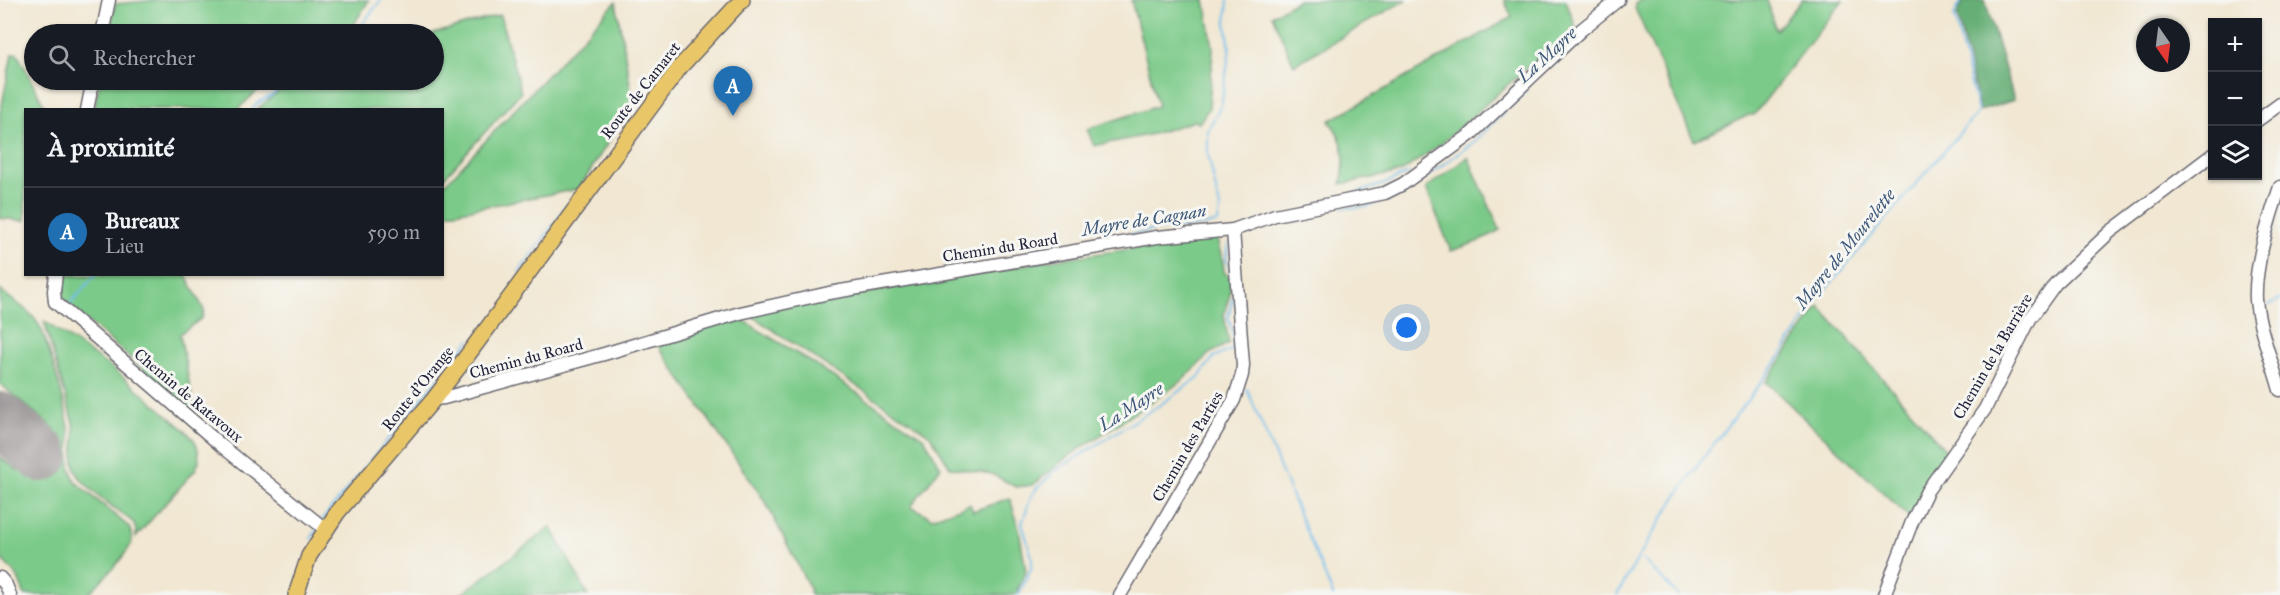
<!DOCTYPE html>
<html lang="fr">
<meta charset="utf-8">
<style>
body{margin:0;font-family:"IM FELL Great Primer",serif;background:#242831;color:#f1f3f6}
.controls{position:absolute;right:18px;top:18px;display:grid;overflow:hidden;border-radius:0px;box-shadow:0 2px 4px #0004}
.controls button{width:54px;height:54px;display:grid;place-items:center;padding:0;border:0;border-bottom:2px solid #363941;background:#171b24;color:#f1f3f6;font:30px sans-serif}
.compass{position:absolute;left:2136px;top:18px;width:54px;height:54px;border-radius:50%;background:#171b24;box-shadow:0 2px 4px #0004;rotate:166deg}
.you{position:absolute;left:1407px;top:328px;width:21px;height:21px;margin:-15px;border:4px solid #fff;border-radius:50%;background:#1a73e8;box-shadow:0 0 0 9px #1a73e833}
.badge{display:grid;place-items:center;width:39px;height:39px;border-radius:50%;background:#1f6fb2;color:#fff;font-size:20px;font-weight:700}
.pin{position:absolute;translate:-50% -50px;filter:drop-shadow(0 2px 3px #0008)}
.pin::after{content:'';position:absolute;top:32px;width:21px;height:18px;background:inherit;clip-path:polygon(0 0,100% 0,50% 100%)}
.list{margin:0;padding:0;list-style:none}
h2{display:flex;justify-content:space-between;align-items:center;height:78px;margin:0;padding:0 24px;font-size:26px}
h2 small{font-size:20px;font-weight:400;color:#9ea1a6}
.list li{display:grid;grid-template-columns:39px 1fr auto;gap:18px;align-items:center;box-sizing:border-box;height:90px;padding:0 24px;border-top:2px solid #363941}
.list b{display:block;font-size:22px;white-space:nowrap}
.list p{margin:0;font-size:20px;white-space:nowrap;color:#9ea1a6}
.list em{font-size:20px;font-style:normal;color:#9ea1a6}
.icon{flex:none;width:33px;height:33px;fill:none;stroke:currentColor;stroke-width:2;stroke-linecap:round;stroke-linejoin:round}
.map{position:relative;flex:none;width:2280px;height:595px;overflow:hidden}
.search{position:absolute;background:#171b24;box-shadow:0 2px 4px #0004;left:24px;top:24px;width:420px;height:66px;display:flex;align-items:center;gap:15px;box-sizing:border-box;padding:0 21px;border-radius:33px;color:#9ea1a6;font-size:22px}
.panel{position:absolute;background:#171b24;box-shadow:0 2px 4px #0004;left:24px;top:108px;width:420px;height:168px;border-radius:0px}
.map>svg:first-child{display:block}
.green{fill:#7cca89;stroke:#4f7662;stroke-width:1.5}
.forest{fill:#65ae75;stroke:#446858;stroke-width:1.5}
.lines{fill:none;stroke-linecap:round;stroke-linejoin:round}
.stream{stroke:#72bdeb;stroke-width:2}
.runway{stroke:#8a8486;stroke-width:54}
.minor-casing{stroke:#6a6770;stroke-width:15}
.major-casing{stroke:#6a6770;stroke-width:18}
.minor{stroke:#fff;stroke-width:12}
.major{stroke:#e9c769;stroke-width:15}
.labels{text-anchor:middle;stroke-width:6;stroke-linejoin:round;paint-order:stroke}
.street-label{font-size:16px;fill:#22223b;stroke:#f6f6f2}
.water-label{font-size:18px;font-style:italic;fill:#3e5879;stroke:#f6f6f2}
</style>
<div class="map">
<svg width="2280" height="595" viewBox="0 0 2280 595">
<rect width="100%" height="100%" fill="#f6f6f2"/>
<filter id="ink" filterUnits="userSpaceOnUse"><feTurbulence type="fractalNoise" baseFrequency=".0167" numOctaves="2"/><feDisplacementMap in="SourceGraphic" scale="12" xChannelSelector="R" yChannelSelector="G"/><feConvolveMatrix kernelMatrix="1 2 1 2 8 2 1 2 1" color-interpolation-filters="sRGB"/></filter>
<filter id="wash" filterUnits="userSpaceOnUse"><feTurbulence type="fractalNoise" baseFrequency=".008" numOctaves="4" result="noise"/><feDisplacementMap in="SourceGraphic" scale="24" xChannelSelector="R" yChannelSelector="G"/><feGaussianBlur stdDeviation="1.35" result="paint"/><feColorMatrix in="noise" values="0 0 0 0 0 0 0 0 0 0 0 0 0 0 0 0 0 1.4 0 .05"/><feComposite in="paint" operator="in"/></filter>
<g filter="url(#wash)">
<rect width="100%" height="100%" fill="#f1e7d2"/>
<g class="green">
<path d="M 157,0 L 369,0 L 348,34 L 109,34 L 115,4 Z"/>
<path d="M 1131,0 L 1205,0 L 1213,48 L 1209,108 L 1199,123 L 1194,121 L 1153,134 L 1094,146 L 1087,129 L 1158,106 Z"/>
<path d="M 1298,0 L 1406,0 L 1294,65 L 1272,15 Z"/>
<path d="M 1504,0 L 1566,0 L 1576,28 L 1531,69 L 1528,67 L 1441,144 L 1401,172 L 1341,184 C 1346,160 1346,141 1329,121 L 1512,17 Z"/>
<path d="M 1640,0 L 1767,0 L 1776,31 L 1802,0 L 1843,0 L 1754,115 L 1749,115 L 1694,141 L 1635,8 L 1635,4 Z"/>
<path d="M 616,2 L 633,102 L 579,189 L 455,212 L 443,212 L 443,186 Z"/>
<path d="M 500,15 L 521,92 L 443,179 L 442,110 L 257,109 L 293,80 L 434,80 L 432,34 Z"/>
<path d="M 17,53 L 46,109 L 26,110 L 25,221 L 0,218 L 0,115 L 12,54 Z"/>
<path d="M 100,80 L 269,80 L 238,109 L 94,109 Z"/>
<path d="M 1468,157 L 1500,230 L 1482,240 L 1451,251 L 1426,188 Z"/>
<path d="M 1217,237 C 1218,251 1224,258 1224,272 L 1230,277 L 1230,294 L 1224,315 L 1229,343 L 1209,354 L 1181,382 L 1066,458 L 1033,485 L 1016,487 L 992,474 L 950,467 L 930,435 L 752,316 L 760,311 L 1051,260 Z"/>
<path d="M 65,275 L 186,275 L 204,310 L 202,318 L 180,334 L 195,414 L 63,300 Z"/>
<path d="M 0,290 C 17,305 34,311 43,333 C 53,362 64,398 69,428 C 72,448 65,464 76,482 L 129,527 C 132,533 132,540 130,546 C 123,560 99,582 88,595 L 25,595 L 17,576 L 0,557 L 0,457 L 18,471 L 55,429 L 0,384 Z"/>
<path d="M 1819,306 L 1948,453 L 1910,518 L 1766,382 Z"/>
<path d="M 736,316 L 811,362 L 924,438 L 941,467 L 911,506 L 932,518 L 970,504 L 973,511 L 1010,498 L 1019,529 L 1026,572 L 1015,595 L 811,595 L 809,587 L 766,503 L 656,343 Z"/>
<path d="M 44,321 L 116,371 L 185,430 L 195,441 L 198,450 L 199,461 L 195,470 L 136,537 L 136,530 L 133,522 C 118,510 79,485 75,468 C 72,456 76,440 74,426 Z"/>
<path d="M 551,527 L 588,595 L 460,595 Z"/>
</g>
<path class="forest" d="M 1964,0 L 1985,0 L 2014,100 L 1980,111 L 1957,15 Z"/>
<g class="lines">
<g class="stream">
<path d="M 1621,4 L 1627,0"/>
<path d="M 362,34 L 363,23 L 381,0"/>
<path d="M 1552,66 L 1587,33"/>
<path d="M 1511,106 L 1526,90"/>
<path d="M 252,110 L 257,103 L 274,94 L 287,80"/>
<path d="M 1352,194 L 1384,184 L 1409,173"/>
<path d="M 2280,207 L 2280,206"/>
<path d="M 1342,208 L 1365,207 L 1403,194 L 1474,142 L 1505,111"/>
<path d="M 1101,241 L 1152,230 L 1207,225 L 1218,222 L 1220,208 L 1208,154 L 1208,130 L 1221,106 L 1230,49 L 1226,23 L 1228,0"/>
<path d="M 1228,243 L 1226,259 L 1231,272"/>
<path d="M 2268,248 L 2276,219"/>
<path d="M 519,272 L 567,206"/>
<path d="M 70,304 L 96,274"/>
<path d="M 2269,305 L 2280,299"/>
<path d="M 2266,324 L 2273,348"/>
<path d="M 1247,389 L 1333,595"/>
<path d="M 321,521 L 470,340"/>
<path d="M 311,539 L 317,529"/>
<path d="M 1643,560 L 1678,595"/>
<path d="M 1018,595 L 1031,569 L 1032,558 L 1022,523 L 1031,497 L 1036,489 L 1055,471 L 1160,405 L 1199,377 L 1214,357 L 1234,349 L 1235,340 L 1228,317 L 1233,298"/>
<path d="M 1617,595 C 1640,554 1664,513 1691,475 C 1732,417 1779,366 1813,304 L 1978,112 L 1954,15 L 1962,0"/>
</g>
<path class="runway" d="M 0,419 L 42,455"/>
</g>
</g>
<g filter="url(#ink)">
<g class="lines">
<g class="minor-casing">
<g id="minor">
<path d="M 102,34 L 109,0"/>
<path d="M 87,110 L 93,80"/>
<path d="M 2258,120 L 2280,104"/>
<path d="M 2280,187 C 2269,219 2254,266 2256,300 C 2259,330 2272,361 2280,390"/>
<path d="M 56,274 L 54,291 L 55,302 L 223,447 L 325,529"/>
<path d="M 434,399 L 444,398 L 604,354 L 740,313 L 829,293 L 1157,237 L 1233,230 L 1275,215 L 1385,193 L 1403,184 L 1470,135 L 1581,30 L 1618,0"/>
<path d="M 0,578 L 6,585 L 10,595"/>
<path d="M 1120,595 L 1234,400 L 1242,375 L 1243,365 L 1233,230"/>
<path d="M 1884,595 L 1912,522 L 1927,491 L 1985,409 L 2030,319 L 2055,284 L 2110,232 L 2212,155"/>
</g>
</g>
<g class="major-casing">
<path id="major" d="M 296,595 L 309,556 L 337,513 L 434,399 L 461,364 L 680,67 L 742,0"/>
</g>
<use href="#minor" class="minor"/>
<use href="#major" class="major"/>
</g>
</g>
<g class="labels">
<g class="street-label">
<text transform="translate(640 90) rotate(-52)" y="6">Route de Camaret</text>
<text transform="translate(1000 247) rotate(-9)" y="6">Chemin du Roard</text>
<text transform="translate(1992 356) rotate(-60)" y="6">Chemin de la Barrière</text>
<text transform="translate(526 358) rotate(-15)" y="6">Chemin du Roard</text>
<text transform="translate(417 388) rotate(-51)" y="6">Route d'Orange</text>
<text transform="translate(189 395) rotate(40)" y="6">Chemin de Ratavoux</text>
<text transform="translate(1187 446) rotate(-60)" y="6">Chemin des Parties</text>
</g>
<g class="water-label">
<text transform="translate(1547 55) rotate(-42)" y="6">La Mayre</text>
<text transform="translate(1144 220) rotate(-9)" y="6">Mayre de Cagnan</text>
<text transform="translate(1845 249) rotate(-51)" y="6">Mayre de Mourelette</text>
<text transform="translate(1131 407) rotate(-33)" y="6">La Mayre</text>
</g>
</g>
</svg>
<div class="controls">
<button>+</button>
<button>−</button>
<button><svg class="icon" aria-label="layers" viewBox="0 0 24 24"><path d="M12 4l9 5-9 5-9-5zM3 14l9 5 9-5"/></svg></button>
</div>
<svg class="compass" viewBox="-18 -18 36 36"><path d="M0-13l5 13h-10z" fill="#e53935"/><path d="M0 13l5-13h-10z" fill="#9ea1a6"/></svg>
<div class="you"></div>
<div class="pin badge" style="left:733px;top:116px">A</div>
<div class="search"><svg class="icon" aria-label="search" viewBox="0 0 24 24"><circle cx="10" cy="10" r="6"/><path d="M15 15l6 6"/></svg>Rechercher</div>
<section class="panel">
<h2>À proximité<small></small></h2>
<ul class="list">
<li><span class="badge">A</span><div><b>Bureaux</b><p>Lieu</p></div><em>590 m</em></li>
</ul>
</section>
</div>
